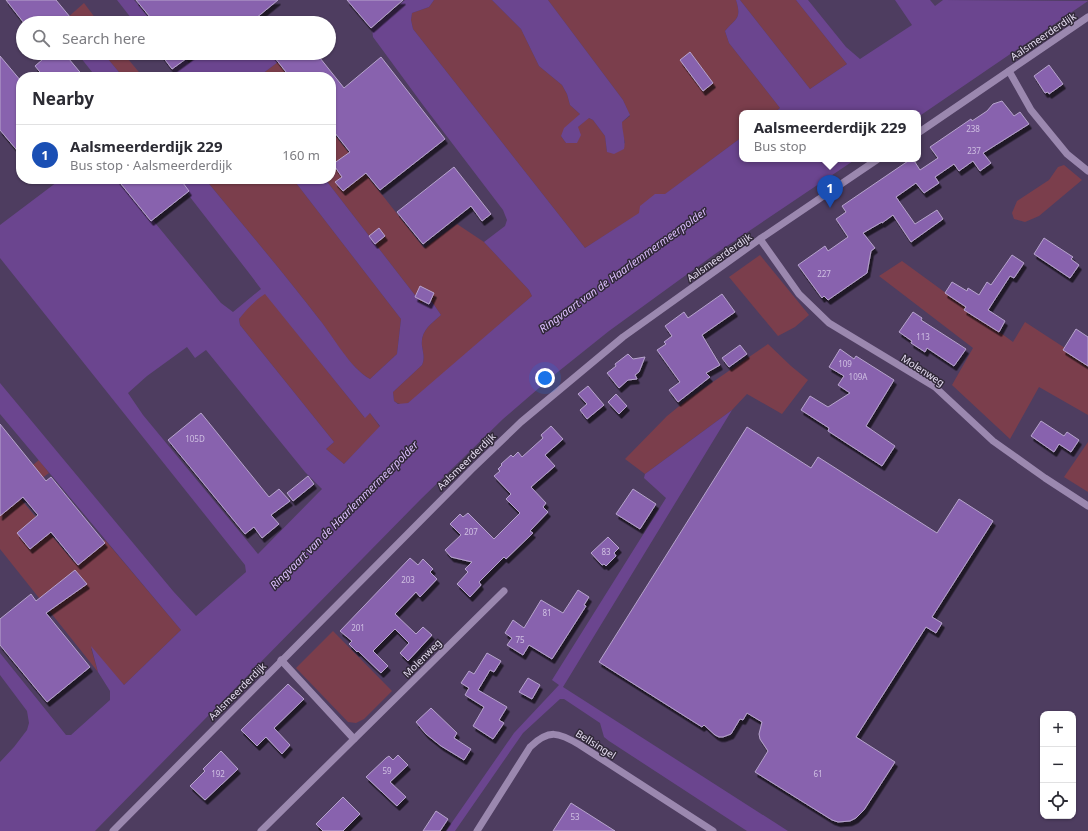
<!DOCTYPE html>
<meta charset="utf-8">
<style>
body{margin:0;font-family:"Noto Sans",sans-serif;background:#f7f7f7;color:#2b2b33}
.controls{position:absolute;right:12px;bottom:12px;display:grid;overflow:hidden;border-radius:8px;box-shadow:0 1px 3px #0004}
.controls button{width:36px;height:36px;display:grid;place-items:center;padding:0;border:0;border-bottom:1px solid #e1e1e2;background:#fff;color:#2b2b33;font:20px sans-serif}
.you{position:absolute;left:545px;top:378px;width:14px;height:14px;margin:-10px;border:3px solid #fff;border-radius:50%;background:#1a73e8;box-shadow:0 0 0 6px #1a73e833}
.badge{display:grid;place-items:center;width:26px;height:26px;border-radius:50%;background:#5d7333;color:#fff;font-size:13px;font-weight:700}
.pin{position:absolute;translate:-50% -33px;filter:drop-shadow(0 1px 2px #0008)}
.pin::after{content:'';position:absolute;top:21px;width:14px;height:12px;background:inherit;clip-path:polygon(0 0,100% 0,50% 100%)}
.popup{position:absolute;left:739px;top:110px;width:182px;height:52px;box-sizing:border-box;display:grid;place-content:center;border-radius:8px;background:#fff;filter:drop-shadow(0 1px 3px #0005);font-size:13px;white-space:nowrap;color:#7c7c81}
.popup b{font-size:15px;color:#2b2b33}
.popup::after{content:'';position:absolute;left:50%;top:100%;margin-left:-8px;border:8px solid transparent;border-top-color:#fff}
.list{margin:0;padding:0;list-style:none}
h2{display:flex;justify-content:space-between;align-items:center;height:52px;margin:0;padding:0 16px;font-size:17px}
h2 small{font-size:13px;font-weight:400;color:#7c7c81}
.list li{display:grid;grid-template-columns:26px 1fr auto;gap:12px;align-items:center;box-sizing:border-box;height:60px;padding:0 16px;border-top:1px solid #e1e1e2}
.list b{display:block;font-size:15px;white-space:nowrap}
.list p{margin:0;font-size:13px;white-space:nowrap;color:#7c7c81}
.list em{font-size:13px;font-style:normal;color:#7c7c81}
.icon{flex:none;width:22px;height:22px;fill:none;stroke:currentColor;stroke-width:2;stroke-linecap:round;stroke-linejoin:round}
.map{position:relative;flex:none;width:1088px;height:831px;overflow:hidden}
.search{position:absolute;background:#fff;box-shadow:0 1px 3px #0004;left:16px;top:16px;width:320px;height:44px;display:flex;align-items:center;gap:10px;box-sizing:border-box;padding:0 14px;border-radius:22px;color:#7c7c81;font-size:15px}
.panel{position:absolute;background:#fff;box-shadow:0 1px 3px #0004;left:16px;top:72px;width:320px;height:112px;border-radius:16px}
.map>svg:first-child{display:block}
.green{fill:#7b3e4c}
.water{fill:#6b458f;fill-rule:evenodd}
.building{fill:#8862ae;stroke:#b7a4cd;filter:url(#shadow)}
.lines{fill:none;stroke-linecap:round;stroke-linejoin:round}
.minor{stroke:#9b88af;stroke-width:7}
.labels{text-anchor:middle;stroke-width:3;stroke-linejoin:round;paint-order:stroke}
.number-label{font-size:8px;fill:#cfbfe2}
.street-label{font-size:10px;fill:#e7def3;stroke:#302838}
.water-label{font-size:11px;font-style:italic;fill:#ddbffe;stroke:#302838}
</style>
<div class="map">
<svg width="1088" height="831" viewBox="0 0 1088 831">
<defs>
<filter id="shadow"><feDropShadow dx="2.5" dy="4.5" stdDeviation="0" flood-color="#0009"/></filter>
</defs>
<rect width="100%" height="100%" fill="#4e3d60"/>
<g class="green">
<path d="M 434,0 L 492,0 L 521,29 L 539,66 L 562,85 L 567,94 L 570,105 L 580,114 L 561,136 L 566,143 L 577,143 L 578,127 L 588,118 L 593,120 L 605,136 L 607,152 L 625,143 L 622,131 L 622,122 L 630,116 L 623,100 L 548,0 L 736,0 C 742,19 736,18 725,31 L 729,43 L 780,108 L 774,113 L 742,113 L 742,137 L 640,213 L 585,248 L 413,29 L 411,20 L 412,13 L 429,7 Z"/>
<path d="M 740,0 L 796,0 L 847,64 L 810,89 Z"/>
<path d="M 84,3 L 99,23 L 75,23 L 66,19 Z"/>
<path d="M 103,53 L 123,53 L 143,77 L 123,77 Z"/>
<path d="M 278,62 L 289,77 L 258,77 Z"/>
<path d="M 331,130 L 424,248 L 457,224 L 484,242 L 529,290 L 532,296 L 413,400 C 406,405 401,406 394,401 L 393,392 L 422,365 C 425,358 423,353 422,346 C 420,331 431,324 441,315 L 430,299 L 421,303 L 325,179 L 331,179 Z"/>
<path d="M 1064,165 L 1082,180 L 1039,216 L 1025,222 L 1014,219 L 1012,213 L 1017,201 L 1049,180 L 1058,167 Z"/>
<path d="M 205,179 L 293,179 L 401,319 L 397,354 L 370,379 C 349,367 333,337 319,319 C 282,271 243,225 205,179 Z"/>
<path d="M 760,255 L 809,315 L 795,327 L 778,336 L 729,277 Z"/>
<path d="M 902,261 L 1013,342 L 1025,322 L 1088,363 L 1088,415 L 1039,387 L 1010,439 L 952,385 L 973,348 L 879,276 Z"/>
<path d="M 265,293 L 364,417 L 370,413 L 380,427 L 344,464 L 326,449 L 334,442 L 240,325 L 239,319 C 247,308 254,301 265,293 Z"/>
<path d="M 768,344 L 791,366 L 808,380 L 782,414 L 747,394 L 732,410 L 645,474 L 625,459 L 667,416 L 688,399 Z"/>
<path d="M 1088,442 L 1088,492 L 1064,477 Z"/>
<path d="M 39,460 L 49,473 L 18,496 L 74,562 L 105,540 L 181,630 L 124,685 L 91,648 L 98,672 L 0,549 L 0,492 Z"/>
<path d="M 333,631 L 392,691 L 364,719 L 356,723 L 348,722 L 296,668 Z"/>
</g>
<g class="water">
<path d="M 117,0 L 134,0 L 154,23 L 135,23 Z"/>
<path d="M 405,0 L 434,0 L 429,7 L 412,13 L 411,20 L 413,29 L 585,248 L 639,213 L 640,206 L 655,194 L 665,194 L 742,137 L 742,159 L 856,159 L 715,254 L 609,331 L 554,375 L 503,419 L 420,500 L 95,831 L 0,831 L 0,762 L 14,747 L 27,730 L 29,723 L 27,711 L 0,675 L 0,653 L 66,735 L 71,735 L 110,700 L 110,691 L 98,672 L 91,646 L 124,685 L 181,630 L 0,414 L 0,383 L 173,591 L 196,616 L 246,572 L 245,565 L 0,258 L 0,225 L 61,179 L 119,179 L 221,303 L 233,312 L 261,289 L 249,273 L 176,179 L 205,179 C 243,225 282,271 319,319 C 333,336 350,368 370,379 L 397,354 L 401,319 L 293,179 L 325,179 L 421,303 L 430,299 L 441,315 C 431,324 420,331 422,346 C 423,353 425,358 422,365 L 393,392 L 394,401 L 398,404 L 408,403 L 532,296 L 529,290 L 484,242 L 505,226 L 507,220 L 503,210 L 423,105 L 373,37 L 372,28 ZM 265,294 L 365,418 L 370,413 L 380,426 L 344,464 L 326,449 L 334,442 L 240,325 L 239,319 C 247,309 254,301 265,294 ZM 187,347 L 195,358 L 206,350 L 305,472 L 322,489 L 258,554 L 143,415 L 128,393 L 147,376 Z"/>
<path d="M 492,0 L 548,0 L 623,100 L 630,115 L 622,122 C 622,132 626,140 624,149 L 614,154 L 607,152 L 605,136 L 593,120 L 589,118 L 578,127 L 581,135 L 577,143 L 566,143 L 561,136 L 564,128 L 580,114 L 570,105 L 567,94 L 562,85 L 539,66 L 521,29 Z"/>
<path d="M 736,0 L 740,0 L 810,89 L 847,64 L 796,0 L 808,0 L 846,47 L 860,59 L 912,25 L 895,0 L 930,0 L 935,6 L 943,0 L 1088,1 L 918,117 L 918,113 L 774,113 L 780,108 L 729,43 L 725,31 C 736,18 742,19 736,0 Z"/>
<path d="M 77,53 L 103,53 L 123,77 L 96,77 Z"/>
<path d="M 159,53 L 180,53 L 189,63 L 201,53 L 274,53 L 278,58 L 278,62 L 258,77 L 178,77 Z"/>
<path d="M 732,410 L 563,687 L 788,831 L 747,831 L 609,741 L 604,737 L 600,723 L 564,699 L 560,699 L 523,733 L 455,831 L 446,831 L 514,733 L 559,685 L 552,680 L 666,498 L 644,478 L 645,474 Z"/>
</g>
<g class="building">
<path d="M 6,0 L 56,0 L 75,23 L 24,23 Z"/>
<path d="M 136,0 L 278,0 L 250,23 L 155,23 Z"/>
<path d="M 347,0 L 403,0 L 371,28 Z"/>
<path d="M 690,52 L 713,83 L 703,91 L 680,60 Z"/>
<path d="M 50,53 L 64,53 L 84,77 L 44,77 L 35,66 Z"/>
<path d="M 160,53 L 194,53 L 172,69 Z"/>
<path d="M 271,53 L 316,53 L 344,88 L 381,57 L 445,139 L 380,190 L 366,173 L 343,191 L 335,182 L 342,177 L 333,164 L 350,152 L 331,128 L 331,77 L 290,77 Z"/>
<path d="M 0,56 L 21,81 L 21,155 L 0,130 Z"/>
<path d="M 1049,65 L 1063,84 L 1049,94 L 1048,92 L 1045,93 L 1034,76 Z"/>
<path d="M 1002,101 L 1014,116 L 1020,112 L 1029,124 L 983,153 L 991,163 L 980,171 L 973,161 L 959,171 L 954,164 L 935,177 L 939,183 L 924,193 L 916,183 L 896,197 L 915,224 L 937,210 L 943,219 L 911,242 L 893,215 L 882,223 L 882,222 L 863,233 L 875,248 L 871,251 L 867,273 L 828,300 L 824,296 L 822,298 L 798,265 L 825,246 L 828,251 L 848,237 L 836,219 L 846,212 L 842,206 L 911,159 L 913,159 L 920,170 L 938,158 L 930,147 L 971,119 L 972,121 L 987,111 L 993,104 Z"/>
<path d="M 454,167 L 491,214 L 482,221 L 471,206 L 423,244 L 397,212 Z"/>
<path d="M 117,179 L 180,179 L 189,191 L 151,221 Z"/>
<path d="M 379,228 L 385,236 L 375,244 L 369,236 Z"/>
<path d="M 1044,238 L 1073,257 L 1071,259 L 1079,265 L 1070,278 L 1034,254 Z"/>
<path d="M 1012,255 L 1024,263 L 1014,278 L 1010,276 L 988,310 L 1005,321 L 999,332 L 964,310 L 966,307 L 945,293 L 952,282 L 967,291 L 968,288 L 979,295 L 987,282 L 991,285 Z"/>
<path d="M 420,286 L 434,293 L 429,304 L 415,297 Z"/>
<path d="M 722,294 L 735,312 L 702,335 L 720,365 L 706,373 L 710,377 L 678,402 L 669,390 L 680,382 L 657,350 L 666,344 L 664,342 L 672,336 L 665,326 L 684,312 L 688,318 Z"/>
<path d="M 913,312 L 922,318 L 921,320 L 966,349 L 954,366 L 927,348 L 925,352 L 911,343 L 912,341 L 899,332 Z"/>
<path d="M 1076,329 L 1088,337 L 1088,366 L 1063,350 Z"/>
<path d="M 740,345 L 747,354 L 729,367 L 722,358 Z"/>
<path d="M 840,349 L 854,359 L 856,356 L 894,380 L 866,426 L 895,446 L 882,466 L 828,431 L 829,428 L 801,410 L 810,396 L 828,407 L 850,393 L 838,385 L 844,376 L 829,367 Z"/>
<path d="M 628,354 L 633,359 L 645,357 L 639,372 L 635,375 L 637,379 L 628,380 L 619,388 L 607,373 L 616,366 L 615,364 Z"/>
<path d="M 588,386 L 604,405 L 587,419 L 580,410 L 587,404 L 578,394 Z"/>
<path d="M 616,394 L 627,406 L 619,414 L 608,402 Z"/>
<path d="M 201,413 L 269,497 L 279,489 L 290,501 L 271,515 L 279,524 L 262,538 L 254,527 L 245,534 L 168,440 Z"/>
<path d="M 1041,421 L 1064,436 L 1067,432 L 1079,440 L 1071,452 L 1059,444 L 1054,452 L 1031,436 Z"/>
<path d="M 0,424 L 46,481 L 51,477 L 105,543 L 78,565 L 51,532 L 30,549 L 17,533 L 38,515 L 23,497 L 0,516 Z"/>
<path d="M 551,426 L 563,439 L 545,455 L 555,466 L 531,487 L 546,503 L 543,507 L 548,512 L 530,531 L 533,533 L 506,559 L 504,557 L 479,582 L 481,585 L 470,597 L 457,584 L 468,572 L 465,569 L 472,562 L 451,557 L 445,550 L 461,535 L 450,524 L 460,514 L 463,517 L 468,513 L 494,539 L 520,513 L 506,499 L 511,494 L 494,476 L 500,471 L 498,469 L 502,465 L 501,464 L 511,455 L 513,457 L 518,452 L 522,457 L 543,438 L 541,435 Z"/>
<path d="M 747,427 L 811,468 L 818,457 L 937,533 L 959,499 L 993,521 L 932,617 L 942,623 L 936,633 L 926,627 L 856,737 L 895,762 L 864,810 L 856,818 L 850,821 L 838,822 L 832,820 L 755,772 L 768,751 L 760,739 L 759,734 L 762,722 L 747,713 L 743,720 L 740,719 L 731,734 L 723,737 L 719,737 L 715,735 L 704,725 L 702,727 L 599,662 Z"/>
<path d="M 308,476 L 314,484 L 293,501 L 287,493 Z"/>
<path d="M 633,489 L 656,504 L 640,529 L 616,514 Z"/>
<path d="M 608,537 L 619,548 L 614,553 L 616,556 L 606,566 L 604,564 L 602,565 L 591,553 Z"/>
<path d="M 410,558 L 418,565 L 423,559 L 433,569 L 430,572 L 437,579 L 420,597 L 416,592 L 395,614 L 416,634 L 423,627 L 432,635 L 408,661 L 400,653 L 409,643 L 395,629 L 373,651 L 388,666 L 381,673 L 358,651 L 357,652 L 349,644 L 352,641 L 340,631 Z"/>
<path d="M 75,570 L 87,584 L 46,613 L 90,667 L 47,702 L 0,645 L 0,619 L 31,594 L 36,601 Z"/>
<path d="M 578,590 L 589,597 L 584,605 L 586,606 L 552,659 L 529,645 L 523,655 L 507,645 L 512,638 L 505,633 L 513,620 L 524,628 L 541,600 L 563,613 Z"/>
<path d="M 487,653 L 501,661 L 494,672 L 490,670 L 478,690 L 507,707 L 499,720 L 504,723 L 493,739 L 473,726 L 484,707 L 465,695 L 469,688 L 461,683 L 469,671 L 474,674 Z"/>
<path d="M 528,678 L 540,685 L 532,699 L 519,692 Z"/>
<path d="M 288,684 L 304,699 L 274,728 L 290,745 L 282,754 L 266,737 L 257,746 L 241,730 Z"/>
<path d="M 431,708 L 457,733 L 454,738 L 471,749 L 464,760 L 441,746 L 426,734 L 416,722 Z"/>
<path d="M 221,751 L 238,769 L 205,800 L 190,786 L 205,771 L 203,769 Z"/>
<path d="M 398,755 L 408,765 L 390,782 L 406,797 L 397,806 L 366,777 L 386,758 L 389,756 L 393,760 Z"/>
<path d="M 343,797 L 360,814 L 343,831 L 323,831 L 316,824 Z"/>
<path d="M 571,803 L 615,831 L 553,831 Z"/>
<path d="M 436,811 L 448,819 L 440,831 L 423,831 Z"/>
</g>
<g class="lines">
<g class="minor">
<path d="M 1009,71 L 1031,110 L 1067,154 L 1088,171"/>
<path d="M 918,133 L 1088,17"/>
<path d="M 760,239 L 799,294 L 829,323 L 935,387 L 993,441 L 1045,478 L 1088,506"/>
<path d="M 281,660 L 354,739"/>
<path d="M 113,831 L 471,470 L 521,422 L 623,337 L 760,239 L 878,159"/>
<path d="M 261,831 L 504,591"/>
<path d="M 477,831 L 530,747 C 549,729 558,732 580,745 L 713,831"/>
</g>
</g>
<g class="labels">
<g class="number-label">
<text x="973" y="132">238</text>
<text x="974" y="154">237</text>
<text x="824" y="277">227</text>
<text x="923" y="340">113</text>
<text x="845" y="367">109</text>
<text x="858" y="380">109A</text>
<text x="195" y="442">105D</text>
<text x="471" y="535">207</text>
<text x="606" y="555">83</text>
<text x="408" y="583">203</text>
<text x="547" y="616">81</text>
<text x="358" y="631">201</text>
<text x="520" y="643">75</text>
<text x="387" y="774">59</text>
<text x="218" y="777">192</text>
<text x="818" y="777">61</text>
<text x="575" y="820">53</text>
</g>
<g class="street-label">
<text transform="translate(1043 36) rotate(-34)" y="4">Aalsmeerderdijk</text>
<text transform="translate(719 257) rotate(-35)" y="4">Aalsmeerderdijk</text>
<text transform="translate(923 370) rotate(33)" y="4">Molenweg</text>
<text transform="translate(466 461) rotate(-44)" y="4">Aalsmeerderdijk</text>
<text transform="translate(422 658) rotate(-45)" y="4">Molenweg</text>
<text transform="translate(237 691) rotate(-45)" y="4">Aalsmeerderdijk</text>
<text transform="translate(596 744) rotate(32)" y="4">Bellsingel</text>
</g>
<g class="water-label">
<text transform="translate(623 270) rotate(-36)" y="4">Ringvaart van de Haarlemmermeerpolder</text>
<text transform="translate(344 515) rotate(-45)" y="4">Ringvaart van de Haarlemmermeerpolder</text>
</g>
</g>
</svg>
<div class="controls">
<button>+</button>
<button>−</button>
<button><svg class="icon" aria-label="locate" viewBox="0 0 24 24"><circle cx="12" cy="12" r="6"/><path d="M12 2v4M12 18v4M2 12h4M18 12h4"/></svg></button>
</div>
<div class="you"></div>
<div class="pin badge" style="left:830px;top:208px;background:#1a4fb4">1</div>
<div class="popup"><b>Aalsmeerderdijk 229</b>Bus stop</div>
<div class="search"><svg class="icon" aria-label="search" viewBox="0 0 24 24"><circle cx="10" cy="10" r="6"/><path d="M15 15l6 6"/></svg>Search here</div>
<section class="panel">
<h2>Nearby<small></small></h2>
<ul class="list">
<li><span class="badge" style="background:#1a4fb4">1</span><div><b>Aalsmeerderdijk 229</b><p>Bus stop · Aalsmeerderdijk</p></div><em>160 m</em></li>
</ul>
</section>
</div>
